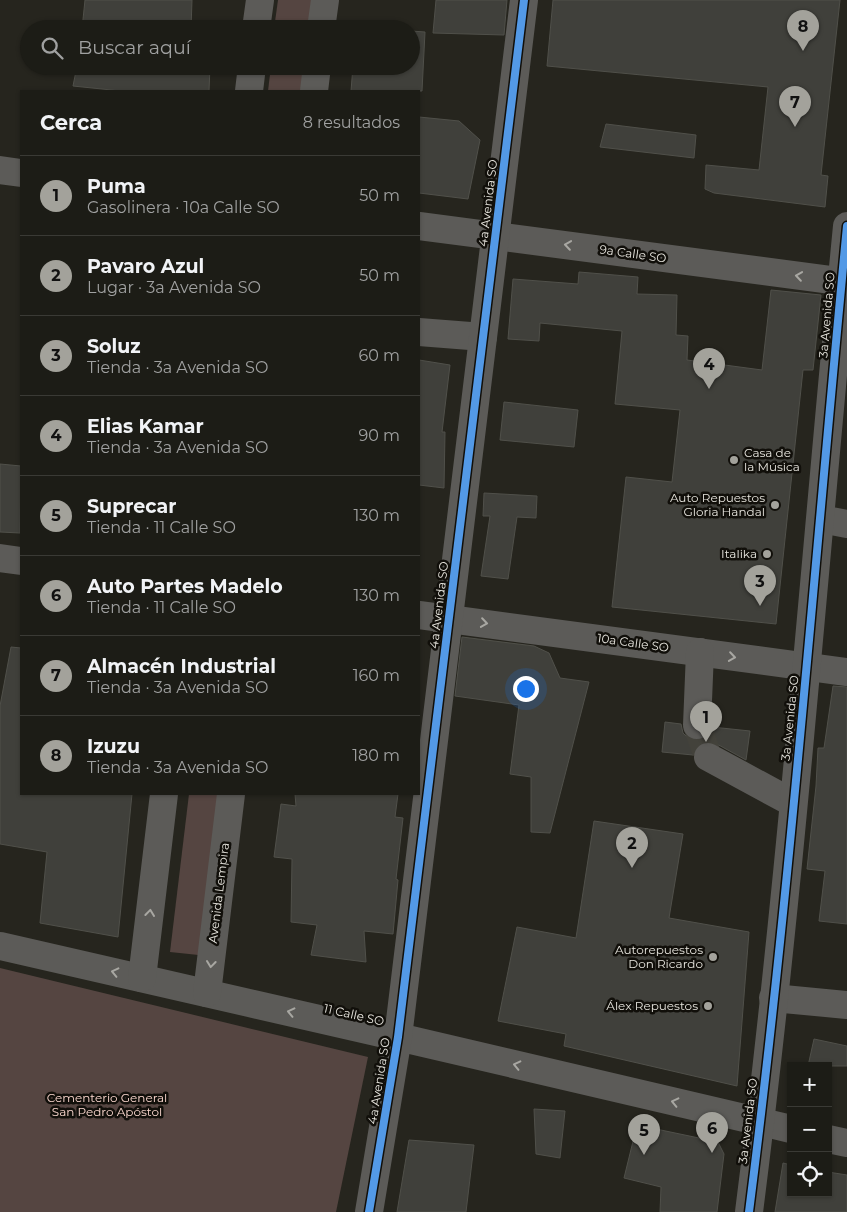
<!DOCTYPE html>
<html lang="es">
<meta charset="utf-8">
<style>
body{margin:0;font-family:Montserrat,sans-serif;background:#292923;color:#f1f3f6}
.controls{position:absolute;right:15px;bottom:15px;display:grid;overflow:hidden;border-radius:0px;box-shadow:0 1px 4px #0004}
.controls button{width:45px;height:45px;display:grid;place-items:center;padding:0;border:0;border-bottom:1px solid #3a3a35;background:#1c1c16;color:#f1f3f6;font:25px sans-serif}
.you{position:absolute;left:525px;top:688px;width:18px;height:18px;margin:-12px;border:4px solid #fff;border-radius:50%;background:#1a73e8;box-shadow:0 0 0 8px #1a73e833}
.badge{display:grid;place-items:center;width:32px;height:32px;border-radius:50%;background:#a3a29b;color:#111;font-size:16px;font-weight:700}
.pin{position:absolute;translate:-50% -41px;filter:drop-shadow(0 1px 2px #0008)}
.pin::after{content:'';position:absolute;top:26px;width:18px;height:15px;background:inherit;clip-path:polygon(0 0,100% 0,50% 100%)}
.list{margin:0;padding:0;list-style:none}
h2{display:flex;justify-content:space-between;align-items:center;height:65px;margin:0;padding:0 20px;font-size:21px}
h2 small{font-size:16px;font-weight:400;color:#a0a1a1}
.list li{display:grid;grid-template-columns:32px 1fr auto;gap:15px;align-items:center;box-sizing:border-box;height:80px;padding:0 20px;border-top:1px solid #3a3a35}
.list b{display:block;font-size:19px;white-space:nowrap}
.list p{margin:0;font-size:16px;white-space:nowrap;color:#a0a1a1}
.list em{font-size:16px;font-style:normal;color:#a0a1a1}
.icon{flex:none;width:28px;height:28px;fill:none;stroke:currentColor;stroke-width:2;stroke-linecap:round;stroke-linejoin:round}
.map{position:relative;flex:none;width:847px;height:1212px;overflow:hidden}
.search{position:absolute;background:#1c1c16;box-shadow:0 1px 4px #0004;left:20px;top:20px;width:400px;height:55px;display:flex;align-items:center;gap:12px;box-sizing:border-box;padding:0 18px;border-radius:28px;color:#a0a1a1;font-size:19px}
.panel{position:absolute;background:#1c1c16;box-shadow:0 1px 4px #0004;left:20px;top:90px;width:400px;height:705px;border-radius:0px}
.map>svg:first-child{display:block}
.green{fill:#554541}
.building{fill:#40403b;stroke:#50504a}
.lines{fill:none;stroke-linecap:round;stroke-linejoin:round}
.minor-tunnel{stroke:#43423b;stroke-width:28;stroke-dasharray:28 14;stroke-linecap:butt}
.minor{stroke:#5c5b58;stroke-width:28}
.cycleway-casing{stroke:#110f0a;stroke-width:11}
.cycleway{stroke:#5399e6;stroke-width:8}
.oneway{stroke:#a8a7a2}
.poi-dot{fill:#a3a29b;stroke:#110f0a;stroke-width:2}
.labels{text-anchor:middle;stroke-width:5;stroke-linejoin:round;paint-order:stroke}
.street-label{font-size:12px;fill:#e7e5de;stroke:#110f0a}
.poi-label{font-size:12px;fill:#e7e5de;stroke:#110f0a;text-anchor:end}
.park-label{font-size:12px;fill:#fcd8cf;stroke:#110f0a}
</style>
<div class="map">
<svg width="847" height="1212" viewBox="0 0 847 1212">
<rect width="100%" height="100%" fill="#26251e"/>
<g class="green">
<path d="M 278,0 L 325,0 L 322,29 L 274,29 Z"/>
<path d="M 271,66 L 318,66 L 315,91 L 268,91 Z"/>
<path d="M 189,794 L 228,794 L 208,956 L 170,952 Z"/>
<path d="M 0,968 L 368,1057 L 336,1212 L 0,1212 Z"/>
</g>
<g class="building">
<path d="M 85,0 L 192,0 L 191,29 L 82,29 Z"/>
<path d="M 436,0 L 507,0 L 504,35 L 433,33 Z"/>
<path d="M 553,0 L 840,0 L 821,175 L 828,176 L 825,207 L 714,193 L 705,189 L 706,165 L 759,170 L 768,87 L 547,66 Z"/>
<path d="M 411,31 L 425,32 L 422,91 L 351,91 L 353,66 L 411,66 Z"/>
<path d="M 77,66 L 210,66 L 209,91 L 121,91 L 73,86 Z"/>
<path d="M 419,117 L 459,121 L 480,140 L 468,199 L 419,193 Z"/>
<path d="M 606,124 L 696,135 L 694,158 L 600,147 Z"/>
<path d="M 579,272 L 638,277 L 637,294 L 677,295 L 676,335 L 688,336 L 687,360 L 762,370 L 771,290 L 821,295 L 813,370 L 803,370 L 776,624 L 612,607 L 626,477 L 672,482 L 680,410 L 615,404 L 622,331 L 540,323 L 539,341 L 508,339 L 513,279 L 578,284 Z"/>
<path d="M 419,360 L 450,365 L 442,432 L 445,432 L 444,488 L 419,485 Z"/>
<path d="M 504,402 L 578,410 L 574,447 L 500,440 Z"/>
<path d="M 0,464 L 21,466 L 20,533 L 0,532 Z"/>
<path d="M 484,493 L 537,496 L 536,518 L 517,517 L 508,579 L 481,576 L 490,516 L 483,516 Z"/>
<path d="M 462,637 L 534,646 L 549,653 L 560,678 L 589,682 L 550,833 L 531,832 L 531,777 L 510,774 L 519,705 L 455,696 Z"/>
<path d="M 11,647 L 21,648 L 21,794 L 132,794 L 118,937 L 40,923 L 47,852 L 0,844 L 0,706 Z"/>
<path d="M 833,686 L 847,687 L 847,924 L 819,921 L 825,871 L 807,869 L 816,786 L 818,748 L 824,748 Z"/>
<path d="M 665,722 L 681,724 L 683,733 L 688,738 L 696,741 L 705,739 L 710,734 L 712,727 L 750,731 L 746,760 L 715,743 L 708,741 L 699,744 L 695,749 L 693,755 L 662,752 Z"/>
<path d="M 295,794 L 398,794 L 395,817 L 403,818 L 396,879 L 398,880 L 393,934 L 364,931 L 366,962 L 311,955 L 317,925 L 291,922 L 292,859 L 274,857 L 281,804 L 296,806 Z"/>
<path d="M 594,821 L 683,834 L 669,918 L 749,932 L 737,1086 L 564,1046 L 566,1034 L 498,1021 L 517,927 L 576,938 Z"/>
<path d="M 814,1039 L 847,1046 L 847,1066 L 808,1066 Z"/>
<path d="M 534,1109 L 565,1111 L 560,1158 L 536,1154 Z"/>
<path d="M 637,1125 L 718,1142 L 724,1154 L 717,1212 L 660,1212 L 661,1187 L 624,1178 Z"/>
<path d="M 409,1140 L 474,1145 L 466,1212 L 397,1212 Z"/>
<path d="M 783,1163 L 791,1165 L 791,1193 L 828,1193 L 828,1172 L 847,1175 L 847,1212 L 775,1212 Z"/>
</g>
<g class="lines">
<path class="minor-tunnel" d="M 697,725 L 708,757"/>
<g class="minor">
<path d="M 256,29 L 260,0"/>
<path d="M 321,29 L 325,0"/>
<path d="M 249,91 L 252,66"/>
<path d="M 314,91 L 317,66"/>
<path d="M 0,170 L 21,173"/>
<path d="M 419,226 L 847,282"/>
<path d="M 419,332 L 483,337"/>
<path d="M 821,519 L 847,524"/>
<path d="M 0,558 L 21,561"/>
<path d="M 419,615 L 847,672"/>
<path d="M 697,725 L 700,652"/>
<path d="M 708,757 L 793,803"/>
<path d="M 0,946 L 398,1037 L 791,1129"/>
<path d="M 142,978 L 164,794"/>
<path d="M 207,993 L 231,794"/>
<path d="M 773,998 L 847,1005"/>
<path d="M 828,1139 L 847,1143"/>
<path d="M 369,1212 L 398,1037 L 524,0"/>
<path d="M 749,1212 C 791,884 815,555 847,226"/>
</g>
<g class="cycleway-casing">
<g id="cycleway">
<path d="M 369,1212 L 398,1037 L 524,0"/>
<path d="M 749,1212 C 791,884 815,555 847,226"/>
</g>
</g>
<use href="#cycleway" class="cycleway"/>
</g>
<defs><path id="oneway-chevron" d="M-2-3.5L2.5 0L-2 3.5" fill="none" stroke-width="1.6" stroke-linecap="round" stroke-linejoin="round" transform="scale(1.25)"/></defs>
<g class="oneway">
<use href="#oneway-chevron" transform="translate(568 245) rotate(-172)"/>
<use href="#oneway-chevron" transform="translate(799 276) rotate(-172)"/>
<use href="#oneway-chevron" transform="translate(484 623) rotate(8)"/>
<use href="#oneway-chevron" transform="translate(732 657) rotate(8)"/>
<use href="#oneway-chevron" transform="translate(150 913) rotate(-83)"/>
<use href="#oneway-chevron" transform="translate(211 964) rotate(97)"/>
<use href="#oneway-chevron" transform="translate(115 972) rotate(-167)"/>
<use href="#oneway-chevron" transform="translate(291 1012) rotate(-167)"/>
<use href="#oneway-chevron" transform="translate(517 1065) rotate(-167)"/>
<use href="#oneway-chevron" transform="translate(675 1102) rotate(-167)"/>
</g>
<g class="poi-dot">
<circle cx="734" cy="460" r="5"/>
<circle cx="775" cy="505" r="5"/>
<circle cx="767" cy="554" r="5"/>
<circle cx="713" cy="957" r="5"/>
<circle cx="708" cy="1006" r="5"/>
</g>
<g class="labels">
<g class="street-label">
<text transform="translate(488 203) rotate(-83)" y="4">4a Avenida SO</text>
<text transform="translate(633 254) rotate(8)" y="4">9a Calle SO</text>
<text transform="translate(827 315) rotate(-85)" y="4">3a Avenida SO</text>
<text transform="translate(439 605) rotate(-83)" y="4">4a Avenida SO</text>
<text transform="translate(633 643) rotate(8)" y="4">10a Calle SO</text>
<text transform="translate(790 718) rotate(-84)" y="4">3a Avenida SO</text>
<text transform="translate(219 893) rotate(-83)" y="4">Avenida Lempira</text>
<text transform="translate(354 1015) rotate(13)" y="4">11 Calle SO</text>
<text transform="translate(379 1081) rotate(-81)" y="4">4a Avenida SO</text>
<text transform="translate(748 1121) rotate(-83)" y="4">3a Avenida SO</text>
</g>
<g class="poi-label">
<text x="744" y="457" text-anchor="start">Casa de<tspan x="744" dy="14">la Música</tspan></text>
<text x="765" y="502">Auto Repuestos<tspan x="765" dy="14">Gloria Handal</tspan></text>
<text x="757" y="558">Italika</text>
<text x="703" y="954">Autorepuestos<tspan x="703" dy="14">Don Ricardo</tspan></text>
<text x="698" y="1010">Álex Repuestos</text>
</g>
<g class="park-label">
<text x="107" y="1102">Cementerio General<tspan x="107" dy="14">San Pedro Apóstol</tspan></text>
</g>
</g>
</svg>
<div class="controls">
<button>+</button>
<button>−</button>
<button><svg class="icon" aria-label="locate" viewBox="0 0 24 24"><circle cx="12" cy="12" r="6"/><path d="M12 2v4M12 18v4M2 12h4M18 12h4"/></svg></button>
</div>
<div class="you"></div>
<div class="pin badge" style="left:706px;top:742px">1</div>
<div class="pin badge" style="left:632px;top:868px">2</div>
<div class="pin badge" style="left:760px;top:606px">3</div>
<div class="pin badge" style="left:709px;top:389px">4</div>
<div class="pin badge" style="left:644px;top:1155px">5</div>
<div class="pin badge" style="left:712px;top:1153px">6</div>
<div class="pin badge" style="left:795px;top:127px">7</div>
<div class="pin badge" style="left:803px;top:51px">8</div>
<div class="search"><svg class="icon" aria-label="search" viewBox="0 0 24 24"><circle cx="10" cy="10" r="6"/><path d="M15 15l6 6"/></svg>Buscar aquí</div>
<section class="panel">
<h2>Cerca<small>8 resultados</small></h2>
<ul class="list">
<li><span class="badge">1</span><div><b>Puma</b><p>Gasolinera · 10a Calle SO</p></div><em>50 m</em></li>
<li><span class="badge">2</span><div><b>Pavaro Azul</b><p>Lugar · 3a Avenida SO</p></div><em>50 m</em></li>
<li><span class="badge">3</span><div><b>Soluz</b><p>Tienda · 3a Avenida SO</p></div><em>60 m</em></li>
<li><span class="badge">4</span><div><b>Elias Kamar</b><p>Tienda · 3a Avenida SO</p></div><em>90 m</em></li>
<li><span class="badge">5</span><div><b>Suprecar</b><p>Tienda · 11 Calle SO</p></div><em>130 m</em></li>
<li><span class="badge">6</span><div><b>Auto Partes Madelo</b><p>Tienda · 11 Calle SO</p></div><em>130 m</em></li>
<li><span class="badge">7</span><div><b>Almacén Industrial</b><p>Tienda · 3a Avenida SO</p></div><em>160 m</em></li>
<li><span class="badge">8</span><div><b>Izuzu</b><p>Tienda · 3a Avenida SO</p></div><em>180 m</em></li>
</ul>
</section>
</div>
